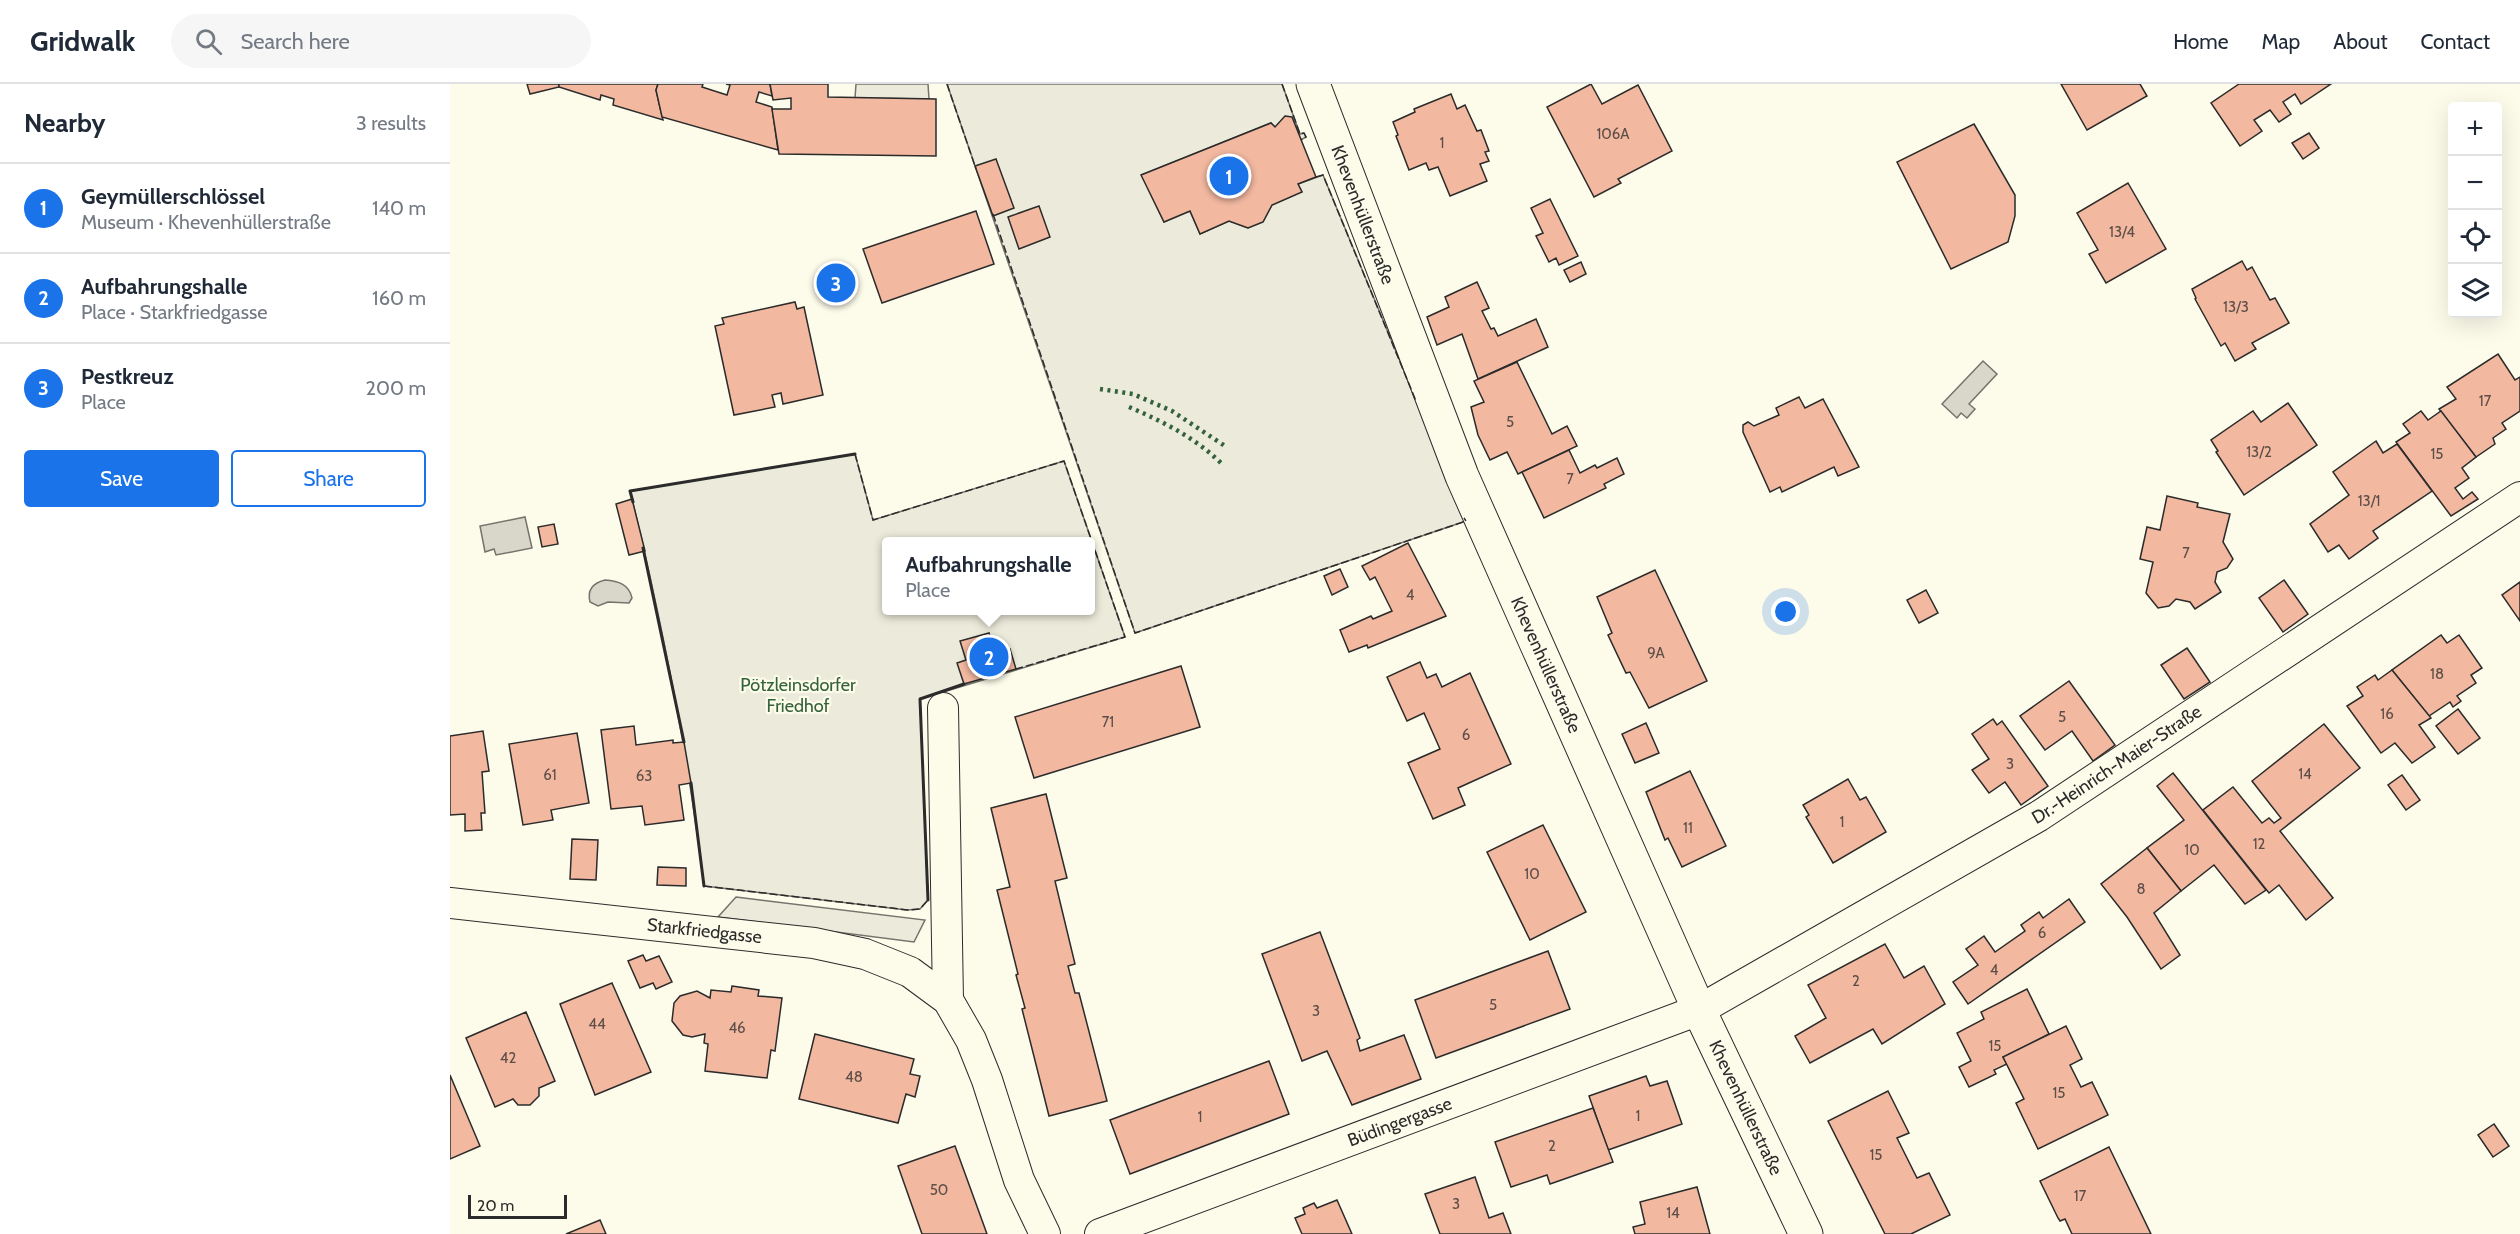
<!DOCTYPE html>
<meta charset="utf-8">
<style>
body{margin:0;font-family:Cabin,sans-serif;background:#f6f6f7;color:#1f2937}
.controls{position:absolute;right:18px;top:18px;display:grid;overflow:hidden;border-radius:6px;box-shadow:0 6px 24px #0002}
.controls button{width:54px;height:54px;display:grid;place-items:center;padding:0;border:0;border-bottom:2px solid #e0e1e3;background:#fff;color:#1f2937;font:30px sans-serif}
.scale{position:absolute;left:18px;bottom:15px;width:99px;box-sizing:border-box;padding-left:6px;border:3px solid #2b2b2b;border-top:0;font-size:16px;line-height:21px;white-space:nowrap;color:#2b2b2b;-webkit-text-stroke:4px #fdfbea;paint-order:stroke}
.you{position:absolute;left:1336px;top:528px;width:21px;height:21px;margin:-15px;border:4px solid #fff;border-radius:50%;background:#1a73e8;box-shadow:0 0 0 9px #1a73e833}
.badge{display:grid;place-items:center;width:39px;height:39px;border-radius:50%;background:#1a73e8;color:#fff;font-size:20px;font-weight:700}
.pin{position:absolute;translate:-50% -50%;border:3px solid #fff;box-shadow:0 2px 6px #0006}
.popup{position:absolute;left:432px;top:453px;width:213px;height:78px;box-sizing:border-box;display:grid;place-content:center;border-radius:6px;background:#fff;filter:drop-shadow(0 2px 4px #0005);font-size:20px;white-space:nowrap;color:#747a83}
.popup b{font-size:22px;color:#1f2937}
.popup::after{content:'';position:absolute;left:50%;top:100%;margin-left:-12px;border:12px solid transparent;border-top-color:#fff}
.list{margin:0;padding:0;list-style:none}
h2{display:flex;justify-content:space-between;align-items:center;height:78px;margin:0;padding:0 24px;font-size:26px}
h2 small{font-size:20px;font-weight:400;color:#747a83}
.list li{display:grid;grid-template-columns:39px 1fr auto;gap:18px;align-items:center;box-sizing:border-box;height:90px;padding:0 24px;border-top:2px solid #e0e1e3}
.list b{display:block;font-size:22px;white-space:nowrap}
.list p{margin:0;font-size:20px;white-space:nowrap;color:#747a83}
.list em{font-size:20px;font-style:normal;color:#747a83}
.actions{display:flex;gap:12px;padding:18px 24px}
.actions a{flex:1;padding:14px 0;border:2px solid #1a73e8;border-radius:6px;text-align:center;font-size:21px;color:#1a73e8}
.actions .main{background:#1a73e8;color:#fff}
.icon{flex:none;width:33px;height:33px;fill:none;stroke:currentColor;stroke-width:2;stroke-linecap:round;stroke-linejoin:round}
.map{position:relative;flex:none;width:2070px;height:1150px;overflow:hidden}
header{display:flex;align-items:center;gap:36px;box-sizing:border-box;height:84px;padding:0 30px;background:#fff;border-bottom:2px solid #e0e1e3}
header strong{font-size:28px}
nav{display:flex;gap:33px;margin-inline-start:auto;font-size:21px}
.search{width:420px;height:54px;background:#f6f6f7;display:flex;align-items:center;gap:15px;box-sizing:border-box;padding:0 21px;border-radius:33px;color:#747a83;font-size:22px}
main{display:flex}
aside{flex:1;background:#fff}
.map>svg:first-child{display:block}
.green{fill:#ecebdb;stroke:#74746e;stroke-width:1.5;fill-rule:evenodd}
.parking{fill:#eceadb;stroke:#74746e;stroke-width:1.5}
.water{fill:#d8d7c9;stroke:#74746e;stroke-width:1.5}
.building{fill:#f2b8a0;stroke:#2b2b2b;stroke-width:1.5}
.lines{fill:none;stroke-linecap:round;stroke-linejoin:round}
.minor-casing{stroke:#2b2b2b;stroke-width:32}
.tertiary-casing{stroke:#2b2b2b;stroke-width:35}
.minor{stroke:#fdfbea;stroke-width:30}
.tertiary{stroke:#fdfbea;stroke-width:33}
.hedge{stroke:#34623c;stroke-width:4.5;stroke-dasharray:3 4.5;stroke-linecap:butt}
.fence{stroke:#2b2b2b;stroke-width:1.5;stroke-dasharray:8 3;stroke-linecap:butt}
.wall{stroke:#2b2b2b;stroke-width:3}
.labels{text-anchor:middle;stroke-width:4.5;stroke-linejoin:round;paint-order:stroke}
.number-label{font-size:15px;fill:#5d4e48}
.street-label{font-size:18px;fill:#2b2b2b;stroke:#fdfbea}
.park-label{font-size:18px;fill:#34623c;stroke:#fdfbea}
</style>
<header>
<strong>Gridwalk</strong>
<div class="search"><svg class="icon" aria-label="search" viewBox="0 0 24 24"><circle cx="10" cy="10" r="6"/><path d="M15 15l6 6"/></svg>Search here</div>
<nav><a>Home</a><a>Map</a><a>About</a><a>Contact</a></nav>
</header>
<main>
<aside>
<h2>Nearby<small>3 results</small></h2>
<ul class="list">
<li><span class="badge">1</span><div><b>Geymüllerschlössel</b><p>Museum · Khevenhüllerstraße</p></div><em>140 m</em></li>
<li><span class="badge">2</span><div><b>Aufbahrungshalle</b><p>Place · Starkfriedgasse</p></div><em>160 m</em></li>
<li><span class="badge">3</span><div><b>Pestkreuz</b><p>Place</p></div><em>200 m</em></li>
</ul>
<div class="actions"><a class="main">Save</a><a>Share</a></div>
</aside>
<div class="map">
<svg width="2070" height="1150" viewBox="0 0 2070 1150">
<rect width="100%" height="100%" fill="#fdfbea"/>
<g class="green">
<path d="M 497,0 L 832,0 L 850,50 L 854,49 L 856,53 L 851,56 L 825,43 L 821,39 L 692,91 L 714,138 L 740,127 L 750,150 L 779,137 L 798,144 L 813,138 L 822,121 L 852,108 L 848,100 L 873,91 L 1016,437 L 685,549 Z"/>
<path d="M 405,370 L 423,436 L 614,377 L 675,553 L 470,615 L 478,816 L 470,825 L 457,826 L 254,802 C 238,669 212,538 180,407 ZM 437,458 L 641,458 L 641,526 L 437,526 Z"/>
</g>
<g class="parking">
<path d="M 406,0 L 478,0 L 479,15 L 405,14 Z"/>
<path d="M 286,813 L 475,836 L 464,858 L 268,833 Z"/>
</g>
<g class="water">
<path d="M 1533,277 L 1547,290 L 1519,320 L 1525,325 L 1517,334 L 1511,329 L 1507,334 L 1492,320 Z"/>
<path d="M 75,433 L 82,464 L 46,471 L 44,465 L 35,468 L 30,442 Z"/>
<path d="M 155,496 C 168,497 179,500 182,514 L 179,519 L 158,518 L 148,522 L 140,518 C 137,506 143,499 155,496 Z"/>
</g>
<g class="building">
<path d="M 77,0 L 109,0 L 109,3 L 80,10 Z"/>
<path d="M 109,0 L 208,0 L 206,6 L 213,36 L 163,21 L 164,15 L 151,11 L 150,16 L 109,3 Z"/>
<path d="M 208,0 L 253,0 L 252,3 L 277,11 L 280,1 L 276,0 L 320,0 L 322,12 L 309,8 L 306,18 L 322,23 L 328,66 L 212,33 L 206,6 Z"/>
<path d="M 320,0 L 378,0 L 378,13 L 486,15 L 486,72 L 329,70 L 322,25 L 341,25 L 341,14 L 323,16 Z"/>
<path d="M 1141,0 L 1152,20 L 1188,1 L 1222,67 L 1168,95 L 1171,99 L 1144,113 L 1097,23 Z"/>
<path d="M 1611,0 L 1690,0 L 1697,12 L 1637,46 Z"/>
<path d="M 1789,0 L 1881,0 L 1851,20 L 1845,10 L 1833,18 L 1841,30 L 1829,38 L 1820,26 L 1804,36 L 1812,47 L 1790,62 L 1761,19 Z"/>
<path d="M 1001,10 L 1007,25 L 1015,21 L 1027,47 L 1031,46 L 1039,67 L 1035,68 L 1039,77 L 1030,80 L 1037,97 L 1000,112 L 988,83 L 979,86 L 976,79 L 959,86 L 946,52 L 948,51 L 943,38 L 965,28 L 964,25 Z"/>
<path d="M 835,32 L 842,33 L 866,93 L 848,100 L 852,108 L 822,121 L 813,138 L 798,144 L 779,137 L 750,150 L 740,127 L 714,138 L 691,91 L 821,39 L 825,43 Z"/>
<path d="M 1524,40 L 1565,111 L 1565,132 L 1558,158 L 1501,185 L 1447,78 Z"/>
<path d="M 1859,49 L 1869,64 L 1853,75 L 1842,59 Z"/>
<path d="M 546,75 L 564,124 L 543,132 L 525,82 Z"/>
<path d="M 1678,99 L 1716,165 L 1656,199 L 1639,170 L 1648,166 L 1627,129 Z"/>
<path d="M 1100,115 L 1128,172 L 1109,181 L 1106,174 L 1099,178 L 1086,152 L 1093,149 L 1081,124 Z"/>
<path d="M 589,122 L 600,153 L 569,165 L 558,133 Z"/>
<path d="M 526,127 L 544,180 L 432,219 L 413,165 Z"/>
<path d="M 1792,177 L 1797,186 L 1802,183 L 1820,216 L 1825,214 L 1839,239 L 1802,259 L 1806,265 L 1785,277 L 1775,259 L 1771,262 L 1745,215 L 1746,214 L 1742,205 Z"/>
<path d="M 1131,178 L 1136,190 L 1120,198 L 1114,186 Z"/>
<path d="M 1027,198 L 1039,224 L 1032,227 L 1041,245 L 1044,244 L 1048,252 L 1086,235 L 1098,263 L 1028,295 L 1012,250 L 987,261 L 977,233 L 999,223 L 995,213 Z"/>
<path d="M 345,218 L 347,225 L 354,223 L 373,311 L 333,320 L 331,309 L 322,311 L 325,323 L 284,331 L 265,242 L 274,240 L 272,234 Z"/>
<path d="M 2048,270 L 2065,296 L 2070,293 L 2070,327 L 2052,339 L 2056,345 L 2043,354 L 2045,360 L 2026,373 L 1989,325 L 2006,315 L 1997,303 Z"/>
<path d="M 1067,278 L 1102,350 L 1117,342 L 1127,362 L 1068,390 L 1057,368 L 1040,376 L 1028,351 L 1021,323 L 1034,318 L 1024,297 Z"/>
<path d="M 1349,313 L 1355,324 L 1373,315 L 1409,383 L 1388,392 L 1384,383 L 1332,408 L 1330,403 L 1320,408 L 1293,348 L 1293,341 L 1298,338 L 1304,342 L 1329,331 L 1326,324 Z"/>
<path d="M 1838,319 L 1867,361 L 1794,411 L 1766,368 L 1768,367 L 1761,356 L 1803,327 L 1811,338 Z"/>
<path d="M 1971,327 L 1978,336 L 1991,327 L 2026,373 L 2012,384 L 2019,394 L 2005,404 L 2013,415 L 2022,408 L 2028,415 L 2001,432 L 1946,358 L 1960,349 L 1953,340 Z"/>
<path d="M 1926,357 L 1933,369 L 1947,360 L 1982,407 L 1923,447 L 1928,454 L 1899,475 L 1889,461 L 1878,468 L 1860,440 L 1899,411 L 1883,388 Z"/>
<path d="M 1119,366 L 1130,389 L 1145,381 L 1147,384 L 1167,374 L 1174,390 L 1154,400 L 1156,404 L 1094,434 L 1072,388 Z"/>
<path d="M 1717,412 L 1748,419 L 1747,423 L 1780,430 L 1773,458 L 1783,475 L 1777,484 L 1767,488 L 1765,498 L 1771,508 L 1745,525 L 1740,518 L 1726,515 L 1719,522 L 1708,524 L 1696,509 L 1703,478 L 1690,475 L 1697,443 L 1710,446 Z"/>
<path d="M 182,415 L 195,467 L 179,471 L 166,420 Z"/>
<path d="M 104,440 L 108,460 L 92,463 L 88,443 Z"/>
<path d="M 958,459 L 996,532 L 918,564 L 917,561 L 899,568 L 890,546 L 921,532 L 923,535 L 942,527 L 925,493 L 920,496 L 912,482 Z"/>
<path d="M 890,485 L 898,503 L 882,511 L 874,492 Z"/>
<path d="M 1205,486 L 1257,597 L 1199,624 L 1180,588 L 1176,589 L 1158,551 L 1162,549 L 1147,513 Z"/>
<path d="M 1834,496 L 1858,530 L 1833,548 L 1809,514 Z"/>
<path d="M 2070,498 L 2070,537 L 2052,511 Z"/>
<path d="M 1476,506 L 1488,529 L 1469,539 L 1457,516 Z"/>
<path d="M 539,549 L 545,570 L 560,565 L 566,585 L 514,600 L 507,579 L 516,576 L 510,557 Z"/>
<path d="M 1991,551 L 1997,559 L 2009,551 L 2032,584 L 2021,591 L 2026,599 L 2007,612 L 2011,617 L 2003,623 L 2000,618 L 1979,632 L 1942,586 Z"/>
<path d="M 1737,564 L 1760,598 L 1734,615 L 1711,581 Z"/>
<path d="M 970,578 L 977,594 L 986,590 L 992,603 L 1020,589 L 1061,680 L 1008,704 L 1015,721 L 983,735 L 958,679 L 990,665 L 974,629 L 957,637 L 937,593 Z"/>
<path d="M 731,582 L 750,643 L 584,694 L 565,633 Z"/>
<path d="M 1942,586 L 1981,634 L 1969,641 L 1985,663 L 1962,679 L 1945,659 L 1931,669 L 1897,622 L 1913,612 L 1907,603 L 1925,591 L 1928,596 Z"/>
<path d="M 1619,597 L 1665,661 L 1643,677 L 1622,647 L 1595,666 L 1570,632 Z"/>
<path d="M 2008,625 L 2030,654 L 2008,670 L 1986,642 Z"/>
<path d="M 1543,635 L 1547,641 L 1552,637 L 1598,702 L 1571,721 L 1555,698 L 1539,709 L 1522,686 L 1539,675 L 1522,650 Z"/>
<path d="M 1196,639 L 1209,669 L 1185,679 L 1172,650 Z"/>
<path d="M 1874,640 L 1910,684 L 1830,747 L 1883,814 L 1856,836 L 1829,801 L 1819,809 L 1753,726 L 1783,703 L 1812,739 L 1819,734 L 1824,739 L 1831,734 L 1802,697 Z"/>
<path d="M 184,642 L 186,661 L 223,656 L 223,659 L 234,658 L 241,699 L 229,701 L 234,736 L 195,741 L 192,722 L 161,725 L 151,646 Z"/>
<path d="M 33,647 L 39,687 L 32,688 L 35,729 L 31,729 L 32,746 L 15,747 L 15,730 L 0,731 L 0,652 Z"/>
<path d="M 127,649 L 139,719 L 101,726 L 103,736 L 73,741 L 59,660 Z"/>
<path d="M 1240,687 L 1276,762 L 1232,783 L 1218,754 L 1215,756 L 1196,708 Z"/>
<path d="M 1723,689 L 1816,806 L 1795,820 L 1764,781 L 1731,807 L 1697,764 L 1734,736 L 1707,702 Z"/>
<path d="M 1952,691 L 1970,716 L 1956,726 L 1938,701 Z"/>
<path d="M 1398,695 L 1410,716 L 1416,713 L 1436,748 L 1383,779 L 1356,733 L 1359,731 L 1353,721 Z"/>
<path d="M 596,710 L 617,794 L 605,797 L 625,880 L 618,882 L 625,909 L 629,909 L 657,1017 L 599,1032 L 572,925 L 575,924 L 566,891 L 568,890 L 547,806 L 560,803 L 541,724 Z"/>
<path d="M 1093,741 L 1136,828 L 1080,856 L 1037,768 Z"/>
<path d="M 122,755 L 148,756 L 146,796 L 120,795 Z"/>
<path d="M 1697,764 L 1731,807 L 1704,829 L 1730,871 L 1711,885 L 1677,833 L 1651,800 Z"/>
<path d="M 208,783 L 236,784 L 236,802 L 207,801 Z"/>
<path d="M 1619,815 L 1635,838 L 1518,920 L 1503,898 L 1528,881 L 1516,865 L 1534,852 L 1545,868 L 1575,847 L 1571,841 L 1589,828 L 1593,834 Z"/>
<path d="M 870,848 L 910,954 L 907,956 L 910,967 L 954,951 L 971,995 L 902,1021 L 877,967 L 852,977 L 812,870 Z"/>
<path d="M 1435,860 L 1454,894 L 1474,882 L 1495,920 L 1432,960 L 1423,945 L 1360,979 L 1345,952 L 1376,934 L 1358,901 Z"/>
<path d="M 1098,867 L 1120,925 L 986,974 L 965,916 Z"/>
<path d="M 193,871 L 196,877 L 209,872 L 222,898 L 206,905 L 203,899 L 190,904 L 178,877 Z"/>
<path d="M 162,899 L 201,988 L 145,1011 L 110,920 Z"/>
<path d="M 282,902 L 309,906 L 308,912 L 332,914 L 325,967 L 321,966 L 317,994 L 255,987 L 258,960 L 254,959 L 255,950 L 242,953 L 233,951 L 222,937 L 224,919 L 230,912 L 247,907 L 260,914 L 261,906 L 281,908 Z"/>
<path d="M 1577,905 L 1599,950 L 1553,973 L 1557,980 L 1544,986 L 1546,990 L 1519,1003 L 1509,983 L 1521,977 L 1507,949 L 1534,935 L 1531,928 Z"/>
<path d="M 76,928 L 105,997 L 89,1004 L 89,1012 L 80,1021 L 68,1021 L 63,1015 L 45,1023 L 16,954 Z"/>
<path d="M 1616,942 L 1632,975 L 1620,981 L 1631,1003 L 1642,998 L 1658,1031 L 1588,1065 L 1566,1019 L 1574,1015 L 1553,973 Z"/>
<path d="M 365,950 L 464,975 L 460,990 L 470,992 L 465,1013 L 456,1010 L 448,1039 L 349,1015 Z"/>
<path d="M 819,977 L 839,1030 L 680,1090 L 660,1036 Z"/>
<path d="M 0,991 L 30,1062 L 0,1075 Z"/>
<path d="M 1196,992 L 1200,1002 L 1217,997 L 1232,1040 L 1158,1066 L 1139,1012 Z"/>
<path d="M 1438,1007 L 1459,1049 L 1447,1054 L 1467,1094 L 1479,1089 L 1500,1131 L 1461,1150 L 1435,1150 L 1378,1037 Z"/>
<path d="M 1143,1024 L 1163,1078 L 1100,1100 L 1097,1091 L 1061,1103 L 1045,1058 Z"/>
<path d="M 2044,1040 L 2059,1062 L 2043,1073 L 2028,1051 Z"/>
<path d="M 505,1062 L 537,1150 L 472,1150 L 448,1082 Z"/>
<path d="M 1659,1063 L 1701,1150 L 1622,1150 L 1615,1135 L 1610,1137 L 1608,1134 L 1590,1097 Z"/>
<path d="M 1025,1093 L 1039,1134 L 1053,1129 L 1061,1150 L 990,1150 L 975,1110 Z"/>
<path d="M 1247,1103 L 1260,1150 L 1185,1150 L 1183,1143 L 1195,1140 L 1190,1118 Z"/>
<path d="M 887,1116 L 902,1150 L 852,1150 L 845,1134 L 855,1130 L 853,1124 L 864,1119 L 867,1124 Z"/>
<path d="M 150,1136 L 156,1150 L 116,1150 Z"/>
</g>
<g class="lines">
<g class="minor-casing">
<g id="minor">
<path d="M 493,624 L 498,916"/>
<path id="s1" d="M 0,819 L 364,859 L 415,870 L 460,888 L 498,916 L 521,956 L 537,996 L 569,1096 L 595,1150"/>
<path id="s2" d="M 650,1150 L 1249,926 L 1589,732 L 2070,413"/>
</g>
</g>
<g class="tertiary-casing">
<g id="tertiary">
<path id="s3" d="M 863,0 L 1012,392 L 1249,926 L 1356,1150"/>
</g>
</g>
<use href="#minor" class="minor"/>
<use href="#tertiary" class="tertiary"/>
<g class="hedge">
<path d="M 650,305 L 683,310 L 722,327 L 775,362"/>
<path d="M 679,323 C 714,338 746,354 773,381"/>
</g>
<g class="fence">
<path d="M 497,0 L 526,85"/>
<path d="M 832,0 L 850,50 L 854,49 L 856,53 L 851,56"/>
<path d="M 866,93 L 873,91 L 966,317"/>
<path d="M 543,130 L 685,549 L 1016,437 L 1014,434"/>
<path d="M 405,370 L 423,436 L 614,377 L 675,553 L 566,585"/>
<path d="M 254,802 L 458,826 L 470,825 L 478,816"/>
</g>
<g class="wall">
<path d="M 183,418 L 180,407 L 405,370"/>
<path d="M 193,464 L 234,658"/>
<path d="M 241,699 L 254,802"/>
<path d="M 478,816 L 470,615 L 514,600"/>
</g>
</g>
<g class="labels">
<g class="number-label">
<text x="1163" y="55">106A</text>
<text x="992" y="64">1</text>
<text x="1672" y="153">13/4</text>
<text x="1786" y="228">13/3</text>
<text x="2035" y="322">17</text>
<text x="1060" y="343">5</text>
<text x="1809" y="373">13/2</text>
<text x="1987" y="375">15</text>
<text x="1120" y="400">7</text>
<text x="1919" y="422">13/1</text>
<text x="1736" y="474">7</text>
<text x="960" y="516">4</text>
<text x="1206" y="574">9A</text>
<text x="1987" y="595">18</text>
<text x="1937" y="635">16</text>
<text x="1612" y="638">5</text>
<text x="658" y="643">71</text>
<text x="1016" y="656">6</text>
<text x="1560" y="685">3</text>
<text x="1855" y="695">14</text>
<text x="100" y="696">61</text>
<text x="194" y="697">63</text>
<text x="1392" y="743">1</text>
<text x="1238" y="749">11</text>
<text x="1809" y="765">12</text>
<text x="1742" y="771">10</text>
<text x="1082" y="795">10</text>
<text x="1691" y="810">8</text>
<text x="1592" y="854">6</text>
<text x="1544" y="891">4</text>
<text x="1406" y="902">2</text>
<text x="1043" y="926">5</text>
<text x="866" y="932">3</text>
<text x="147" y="945">44</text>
<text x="287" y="949">46</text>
<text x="1545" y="967">15</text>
<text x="58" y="979">42</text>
<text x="404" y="998">48</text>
<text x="1609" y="1014">15</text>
<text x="1188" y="1037">1</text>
<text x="750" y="1038">1</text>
<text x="1102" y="1067">2</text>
<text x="1426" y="1076">15</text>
<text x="489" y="1111">50</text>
<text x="1630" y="1117">17</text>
<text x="1006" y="1125">3</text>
<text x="1223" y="1134">14</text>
</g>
<g class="street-label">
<text dy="6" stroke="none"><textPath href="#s3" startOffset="140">Khevenhüllerstraße</textPath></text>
<text dy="6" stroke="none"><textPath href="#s3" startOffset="626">Khevenhüllerstraße</textPath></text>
<text dy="6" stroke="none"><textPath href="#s2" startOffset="1124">Dr.-Heinrich-Maier-Straße</textPath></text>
<text dy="6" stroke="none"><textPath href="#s1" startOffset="256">Starkfriedgasse</textPath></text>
<text dy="6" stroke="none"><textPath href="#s3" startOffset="1112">Khevenhüllerstraße</textPath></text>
<text dy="6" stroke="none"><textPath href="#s2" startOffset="320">Büdingergasse</textPath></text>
</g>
<g class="park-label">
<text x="348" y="607">Pötzleinsdorfer<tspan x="348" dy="21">Friedhof</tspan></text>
</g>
</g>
</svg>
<div class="controls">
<button>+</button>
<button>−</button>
<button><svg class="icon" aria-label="locate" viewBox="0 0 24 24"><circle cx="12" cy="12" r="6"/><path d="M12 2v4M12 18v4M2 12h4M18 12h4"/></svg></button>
<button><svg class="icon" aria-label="layers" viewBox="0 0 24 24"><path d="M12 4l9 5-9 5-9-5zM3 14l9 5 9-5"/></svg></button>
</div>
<div class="scale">20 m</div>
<div class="you"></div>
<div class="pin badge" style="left:779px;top:92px">1</div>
<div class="pin badge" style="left:539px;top:573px">2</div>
<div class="popup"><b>Aufbahrungshalle</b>Place</div>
<div class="pin badge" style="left:386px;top:199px">3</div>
</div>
</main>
